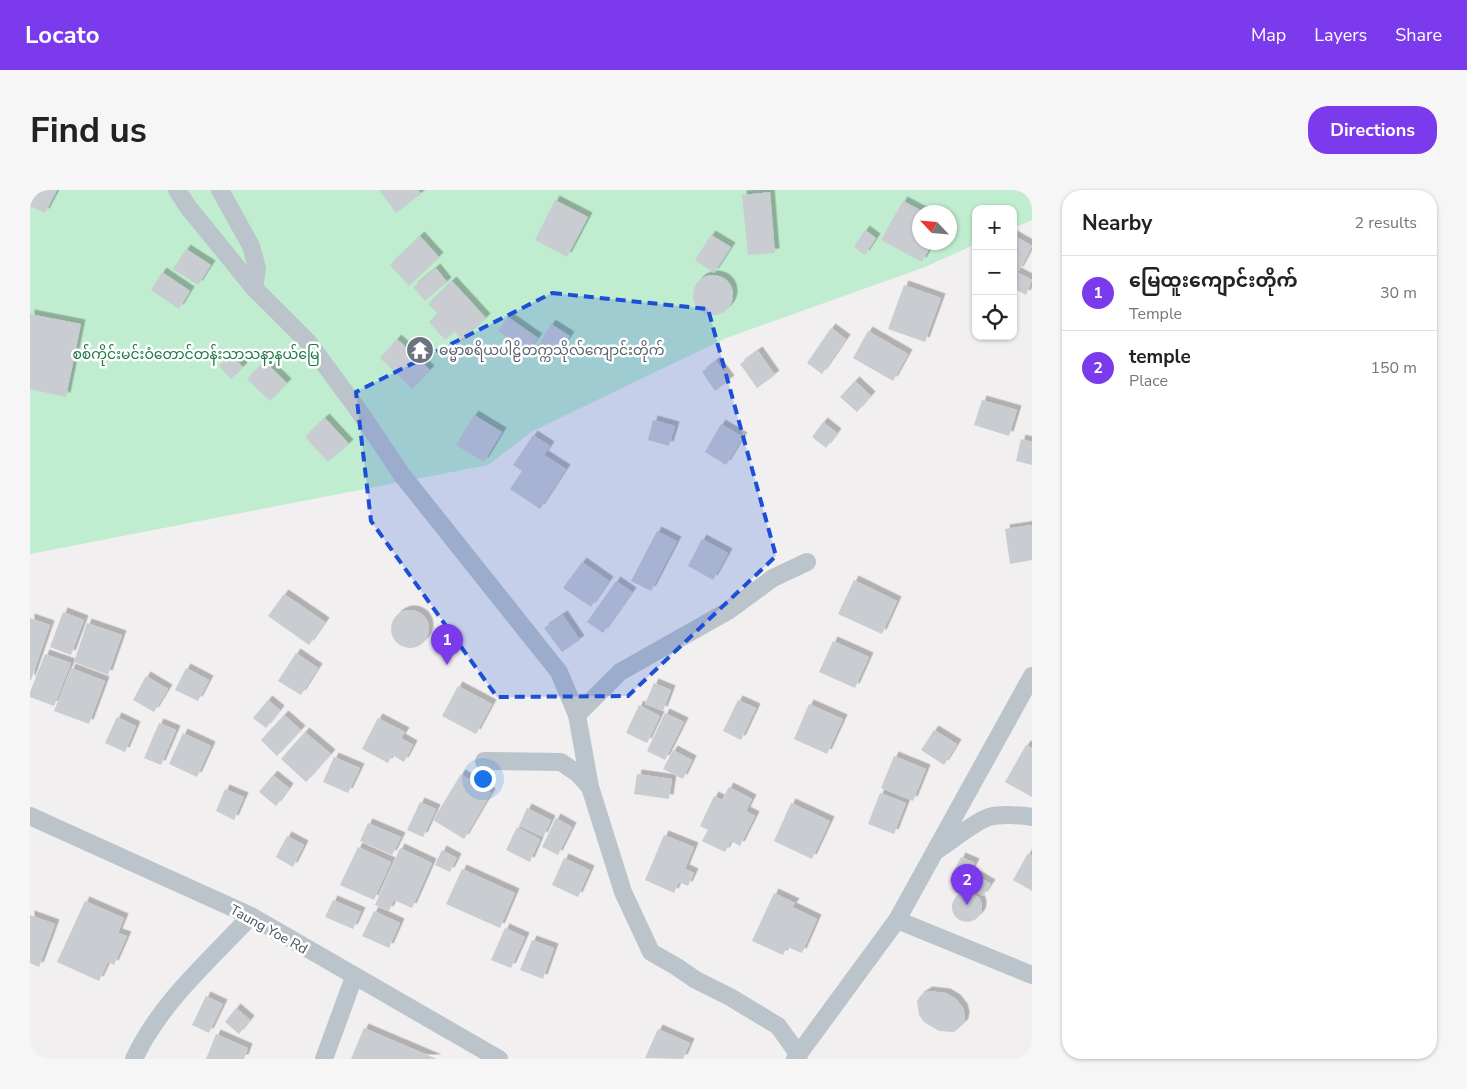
<!DOCTYPE html>
<meta charset="utf-8">
<style>
body{margin:0;font-family:"Nunito Sans","Noto Sans Myanmar",sans-serif;background:#f6f6f6;color:#222}
.controls{position:absolute;right:15px;top:15px;display:grid;overflow:hidden;border-radius:10px;box-shadow:0 1px 4px #0004}
.controls button{width:45px;height:45px;display:grid;place-items:center;padding:0;border:0;border-bottom:1px solid #e0e0e0;background:#fff;color:#222;font:25px sans-serif}
.compass{position:absolute;left:882px;top:15px;width:45px;height:45px;border-radius:50%;background:#fff;box-shadow:0 1px 4px #0004;rotate:296deg}
.you{position:absolute;left:452px;top:588px;width:18px;height:18px;margin:-12px;border:4px solid #fff;border-radius:50%;background:#1a73e8;box-shadow:0 0 0 8px #1a73e833}
.badge{display:grid;place-items:center;width:32px;height:32px;border-radius:50%;background:#7c3aed;color:#fff;font-size:16px;font-weight:700}
.pin{position:absolute;translate:-50% -41px;filter:drop-shadow(0 1px 2px #0008)}
.pin::after{content:'';position:absolute;top:26px;width:18px;height:15px;background:inherit;clip-path:polygon(0 0,100% 0,50% 100%)}
.list{margin:0;padding:0;list-style:none}
h2{display:flex;justify-content:space-between;align-items:center;height:65px;margin:0;padding:0 20px;font-size:21px}
h2 small{font-size:16px;font-weight:400;color:#767676}
.list li{display:grid;grid-template-columns:32px 1fr auto;gap:15px;align-items:center;box-sizing:border-box;height:75px;padding:0 20px;border-top:1px solid #e0e0e0}
.list b{display:block;font-size:19px;white-space:nowrap}
.list p{margin:0;font-size:16px;white-space:nowrap;color:#767676}
.list em{font-size:16px;font-style:normal;color:#767676}
.icon{flex:none;width:28px;height:28px;fill:none;stroke:currentColor;stroke-width:2;stroke-linecap:round;stroke-linejoin:round}
.map{position:relative;flex:none;width:1002px;height:869px;overflow:hidden;border-radius:20px}
header{display:flex;align-items:center;gap:30px;box-sizing:border-box;height:70px;padding:0 25px;background:#7c3aed;color:#fff}
header strong{font-size:24px}
nav{display:flex;gap:28px;margin-inline-start:auto;font-size:18px}
.intro{display:flex;align-items:center;justify-content:space-between;box-sizing:border-box;height:120px;padding:0 30px}
h1{margin:0;font-size:35px}
.button{padding:12px 22px;border-radius:20px;background:#7c3aed;color:#fff;font-size:18px;font-weight:700}
main{display:flex;gap:30px;padding:0 30px}
aside{flex:1;background:#fff;border-radius:20px;box-shadow:0 1px 4px #0004}
.map>svg:first-child{display:block}
.green{fill:#c0eccf;fill-rule:evenodd}
.building{fill:#c9ccd1;filter:url(#shadow)}
.lines{fill:none;stroke-linecap:round;stroke-linejoin:round}
.minor{stroke:#bbc4cb;stroke-width:18}
.marked{fill:#1d4ed8;fill-opacity:0.2;stroke:#1d4ed8;stroke-width:4;stroke-dasharray:10 6;stroke-linejoin:round}
.labels{text-anchor:middle;stroke-width:5;stroke-linejoin:round;paint-order:stroke}
.worship-label{font-size:14px;fill:#5b616d;stroke:#fff;text-anchor:start}
.park-label{font-size:14px;fill:#1c7846;stroke:#fff}
.street-label{font-size:14px;fill:#48535b;stroke:#fff}
</style>
<header>
<strong>Locato</strong>
<nav><a>Map</a><a>Layers</a><a>Share</a></nav>
</header>
<div class="intro"><h1>Find us</h1><a class="button">Directions</a></div>
<main>
<div class="map">
<svg width="1002" height="869" viewBox="0 0 1002 869">
<defs>
<filter id="shadow"><feDropShadow dx="4.5" dy="-4.5" stdDeviation="0" flood-color="#0004"/></filter>
</defs>
<rect width="100%" height="100%" fill="#f1efef"/>
<path class="green" d="M 0,0 L 1002,0 L 1002,30 L 983,38 L 983,19 L 946,19 L 946,54 L 895,77 L 696,148 L 503,241 L 458,275 L 0,364 ZM 889,22 L 919,22 L 919,52 L 889,52 Z"/>
<g class="building">
<path d="M 0,0 L 27,0 L 15,23 L 0,16 Z"/>
<path d="M 349,0 L 388,0 L 391,4 L 366,23 Z"/>
<path d="M 740,2 L 745,63 L 718,65 L 712,5 Z"/>
<path d="M 525,10 L 558,27 L 537,67 L 505,50 Z"/>
<path d="M 873,11 L 894,22 L 889,22 L 889,52 L 903,52 L 892,72 L 851,50 Z"/>
<path d="M 835,40 L 846,48 L 835,65 L 824,57 Z"/>
<path d="M 681,45 L 701,57 L 684,83 L 665,70 Z"/>
<path d="M 983,45 L 1002,56 L 989,81 L 983,77 Z"/>
<path d="M 390,46 L 409,67 L 379,96 L 360,75 Z"/>
<path d="M 156,59 L 181,75 L 168,95 L 143,79 Z"/>
<path d="M 406,78 L 417,92 L 395,111 L 383,97 Z"/>
<path d="M 983,80 L 1002,90 L 996,105 L 983,98 Z"/>
<path d="M 132,82 L 160,101 L 149,119 L 121,100 Z"/>
<circle cx="683" cy="105" r="20"/>
<path d="M 422,91 L 456,128 L 432,151 L 424,141 L 415,150 L 399,132 L 408,124 L 398,114 Z"/>
<path d="M 874,95 L 911,108 L 895,152 L 858,139 Z"/>
<path d="M 0,124 L 51,134 L 36,207 L 0,199 Z"/>
<path d="M 478,127 L 508,148 L 498,161 L 468,141 Z"/>
<path d="M 521,134 L 540,146 L 524,170 L 506,159 Z"/>
<path d="M 801,138 L 816,149 L 792,184 L 777,173 Z"/>
<path d="M 838,141 L 878,164 L 863,191 L 823,168 Z"/>
<path d="M 367,149 L 400,180 L 382,199 L 350,168 Z"/>
<path d="M 728,161 L 745,185 L 727,198 L 710,174 Z"/>
<path d="M 201,165 L 213,177 L 201,189 L 189,176 Z"/>
<path d="M 234,171 L 257,193 L 240,211 L 217,189 Z"/>
<path d="M 686,171 L 700,190 L 685,201 L 672,182 Z"/>
<path d="M 825,191 L 841,206 L 827,222 L 810,207 Z"/>
<path d="M 952,210 L 987,220 L 979,246 L 944,235 Z"/>
<path d="M 444,225 L 472,242 L 454,272 L 426,255 Z"/>
<path d="M 295,228 L 319,254 L 298,272 L 275,247 Z"/>
<path d="M 623,230 L 645,236 L 639,256 L 618,250 Z"/>
<path d="M 793,232 L 807,243 L 796,258 L 782,247 Z"/>
<path d="M 691,234 L 713,247 L 696,275 L 675,262 Z"/>
<path d="M 503,245 L 520,256 L 514,265 L 536,279 L 510,319 L 480,299 L 492,281 L 483,275 Z"/>
<path d="M 991,249 L 1002,252 L 1002,275 L 986,271 Z"/>
<path d="M 1002,335 L 1002,370 L 980,374 L 975,339 Z"/>
<path d="M 627,341 L 647,351 L 621,401 L 601,391 Z"/>
<path d="M 672,349 L 698,363 L 683,390 L 658,376 Z"/>
<path d="M 552,372 L 579,391 L 561,417 L 533,398 Z"/>
<path d="M 824,390 L 867,411 L 852,444 L 808,424 Z"/>
<path d="M 586,391 L 602,402 L 573,443 L 557,432 Z"/>
<path d="M 254,404 L 295,432 L 279,455 L 238,426 Z"/>
<circle cx="380" cy="439" r="19"/>
<path d="M 33,422 L 54,430 L 41,465 L 20,457 Z"/>
<path d="M 533,425 L 550,450 L 532,462 L 514,438 Z"/>
<path d="M 0,428 L 20,435 L 1,490 L 0,490 Z"/>
<path d="M 57,433 L 92,445 L 78,485 L 44,472 Z"/>
<path d="M 803,451 L 839,467 L 825,498 L 789,482 Z"/>
<path d="M 266,463 L 288,478 L 271,505 L 248,491 Z"/>
<path d="M 15,464 L 41,473 L 24,516 L 0,507 L 0,502 Z"/>
<path d="M 41,478 L 75,491 L 59,534 L 24,521 Z"/>
<path d="M 156,478 L 179,490 L 168,511 L 145,500 Z"/>
<path d="M 116,486 L 138,499 L 124,522 L 103,510 Z"/>
<path d="M 624,493 L 641,500 L 633,521 L 615,514 Z"/>
<path d="M 428,496 L 462,514 L 446,544 L 412,526 Z"/>
<path d="M 238,510 L 250,520 L 236,538 L 223,528 Z"/>
<path d="M 708,510 L 726,518 L 711,550 L 693,541 Z"/>
<path d="M 779,514 L 813,529 L 797,564 L 764,549 Z"/>
<path d="M 609,515 L 630,526 L 617,553 L 596,543 Z"/>
<path d="M 635,523 L 654,532 L 635,570 L 617,561 Z"/>
<path d="M 254,525 L 271,540 L 247,566 L 231,550 Z"/>
<path d="M 87,527 L 106,536 L 95,562 L 75,553 Z"/>
<path d="M 348,528 L 375,542 L 371,548 L 383,555 L 374,572 L 362,565 L 358,573 L 332,559 Z"/>
<path d="M 129,533 L 146,540 L 131,575 L 114,568 Z"/>
<path d="M 904,540 L 927,554 L 914,575 L 891,560 Z"/>
<path d="M 275,542 L 301,564 L 276,592 L 251,569 Z"/>
<path d="M 153,543 L 181,556 L 167,587 L 139,574 Z"/>
<path d="M 996,555 L 1002,558 L 1002,607 L 975,592 Z"/>
<path d="M 643,560 L 662,570 L 653,589 L 633,579 Z"/>
<path d="M 864,566 L 896,579 L 883,611 L 851,598 Z"/>
<path d="M 304,567 L 330,578 L 318,603 L 293,592 Z"/>
<path d="M 431,584 L 461,603 L 434,649 L 403,630 Z"/>
<path d="M 607,584 L 642,589 L 639,609 L 604,604 Z"/>
<path d="M 243,585 L 259,598 L 246,616 L 229,602 Z"/>
<path d="M 699,597 L 722,609 L 716,621 L 725,626 L 710,656 L 701,651 L 695,662 L 672,651 L 678,640 L 670,636 L 684,606 L 692,610 Z"/>
<path d="M 195,599 L 214,607 L 204,630 L 186,621 Z"/>
<path d="M 850,603 L 876,613 L 864,644 L 838,634 Z"/>
<path d="M 390,612 L 406,619 L 393,647 L 377,640 Z"/>
<path d="M 761,613 L 800,631 L 782,669 L 744,651 Z"/>
<path d="M 497,618 L 521,630 L 513,647 L 489,636 Z"/>
<path d="M 526,628 L 542,637 L 528,665 L 512,657 Z"/>
<path d="M 338,633 L 371,647 L 362,665 L 330,651 Z"/>
<path d="M 487,637 L 510,649 L 500,672 L 476,660 Z"/>
<path d="M 634,645 L 664,657 L 655,679 L 664,683 L 658,696 L 649,692 L 644,703 L 615,690 Z"/>
<path d="M 257,646 L 274,655 L 263,677 L 246,667 Z"/>
<path d="M 328,657 L 361,672 L 344,710 L 310,695 Z"/>
<path d="M 370,658 L 402,673 L 382,718 L 364,710 L 359,721 L 345,715 Z"/>
<path d="M 412,660 L 427,668 L 420,682 L 405,675 Z"/>
<path d="M 998,663 L 1002,666 L 1002,701 L 983,690 Z"/>
<path d="M 931,667 L 945,673 L 933,697 L 919,691 Z"/>
<path d="M 534,668 L 560,680 L 548,707 L 522,695 Z"/>
<path d="M 432,679 L 485,703 L 470,738 L 416,714 Z"/>
<path d="M 946,685 L 961,694 L 953,706 L 938,698 Z"/>
<circle cx="937" cy="717" r="15"/>
<path d="M 744,703 L 765,713 L 762,717 L 787,729 L 772,763 L 757,757 L 753,765 L 722,751 Z"/>
<path d="M 303,710 L 331,722 L 323,739 L 295,727 Z"/>
<path d="M 55,711 L 94,728 L 88,743 L 97,746 L 84,775 L 78,772 L 69,791 L 27,772 Z"/>
<path d="M 344,721 L 370,733 L 359,758 L 332,746 Z"/>
<path d="M 0,725 L 25,734 L 9,777 L 0,773 Z"/>
<path d="M 475,738 L 495,747 L 481,778 L 461,770 Z"/>
<path d="M 502,750 L 524,758 L 513,789 L 490,780 Z"/>
<path d="M 898,801 L 916,803 L 926,809 L 933,818 L 935,826 L 934,833 L 929,838 L 924,842 L 909,841 L 894,832 L 889,825 L 887,811 L 890,806 Z"/>
<path d="M 176,806 L 193,814 L 179,843 L 162,835 Z"/>
<path d="M 206,818 L 220,830 L 209,844 L 195,832 Z"/>
<path d="M 334,838 L 407,869 L 321,869 Z"/>
<path d="M 628,839 L 660,853 L 653,869 L 615,868 Z"/>
<path d="M 186,844 L 218,858 L 214,869 L 176,869 Z"/>
</g>
<g class="lines">
<g class="minor">
<path d="M 147,0 L 158,17 L 224,98 L 278,152 L 329,221 L 372,285 L 529,482 L 547,525 L 560,597 L 593,702 L 621,762 L 647,777 L 666,790 L 700,807 L 748,836 L 769,865"/>
<path d="M 190,0 L 221,56 L 227,78 L 224,98"/>
<path d="M 547,525 L 590,482 L 698,421 L 743,388 L 777,372"/>
<path d="M 454,571 L 531,572 L 548,584 L 560,597"/>
<path d="M 0,626 L 221,726 L 469,869"/>
<path d="M 909,659 C 921,651 946,631 959,627 C 970,624 991,625 1002,627"/>
<path d="M 867,730 L 1002,785"/>
<path d="M 104,869 C 130,813 179,771 221,726"/>
<path d="M 294,869 L 324,787"/>
<path d="M 765,869 L 867,730 L 1002,486"/>
</g>
</g>
<path class="marked" d="M 522,103 L 678,119 L 746,366 L 598,506 L 467,507 L 341,331 L 326,202 Z"/>
<defs>
<g id="temple-disc" transform="scale(1.4375)"><circle r="9.5" fill="#6b7280" stroke="#fff"/><path d="M0-6L5-2H3V0L6.5 2.5H4V6H1.5V3h-3V6H-4V2.5H-6.5L-3 0V-2H-5Z" fill="#fff"/></g>
</defs>
<g fill-rule="evenodd">
<use href="#temple-disc" x="390" y="160"/>
</g>
<g class="labels">
<g class="worship-label">
<text x="409" y="165">ဓမ္မာစရိယပါဠိတက္ကသိုလ်ကျောင်းတိုက်</text>
</g>
<g class="park-label">
<text x="166" y="169">စစ်ကိုင်းမင်းဝံတောင်တန်းသာသနာ့နယ်မြေ</text>
</g>
<g class="street-label">
<text transform="translate(239 739) rotate(29)" y="5">Taung Yoe Rd</text>
</g>
</g>
</svg>
<div class="controls">
<button>+</button>
<button>−</button>
<button><svg class="icon" aria-label="locate" viewBox="0 0 24 24"><circle cx="12" cy="12" r="6"/><path d="M12 2v4M12 18v4M2 12h4M18 12h4"/></svg></button>
</div>
<svg class="compass" viewBox="-18 -18 36 36"><path d="M0-13l5 13h-10z" fill="#e53935"/><path d="M0 13l5-13h-10z" fill="#767676"/></svg>
<div class="you"></div>
<div class="pin badge" style="left:417px;top:475px">1</div>
<div class="pin badge" style="left:937px;top:715px">2</div>
</div>
<aside>
<h2>Nearby<small>2 results</small></h2>
<ul class="list">
<li><span class="badge">1</span><div><b>မြေထူးကျောင်းတိုက်</b><p>Temple</p></div><em>30 m</em></li>
<li><span class="badge">2</span><div><b>temple</b><p>Place</p></div><em>150 m</em></li>
</ul>
</aside>
</main>
